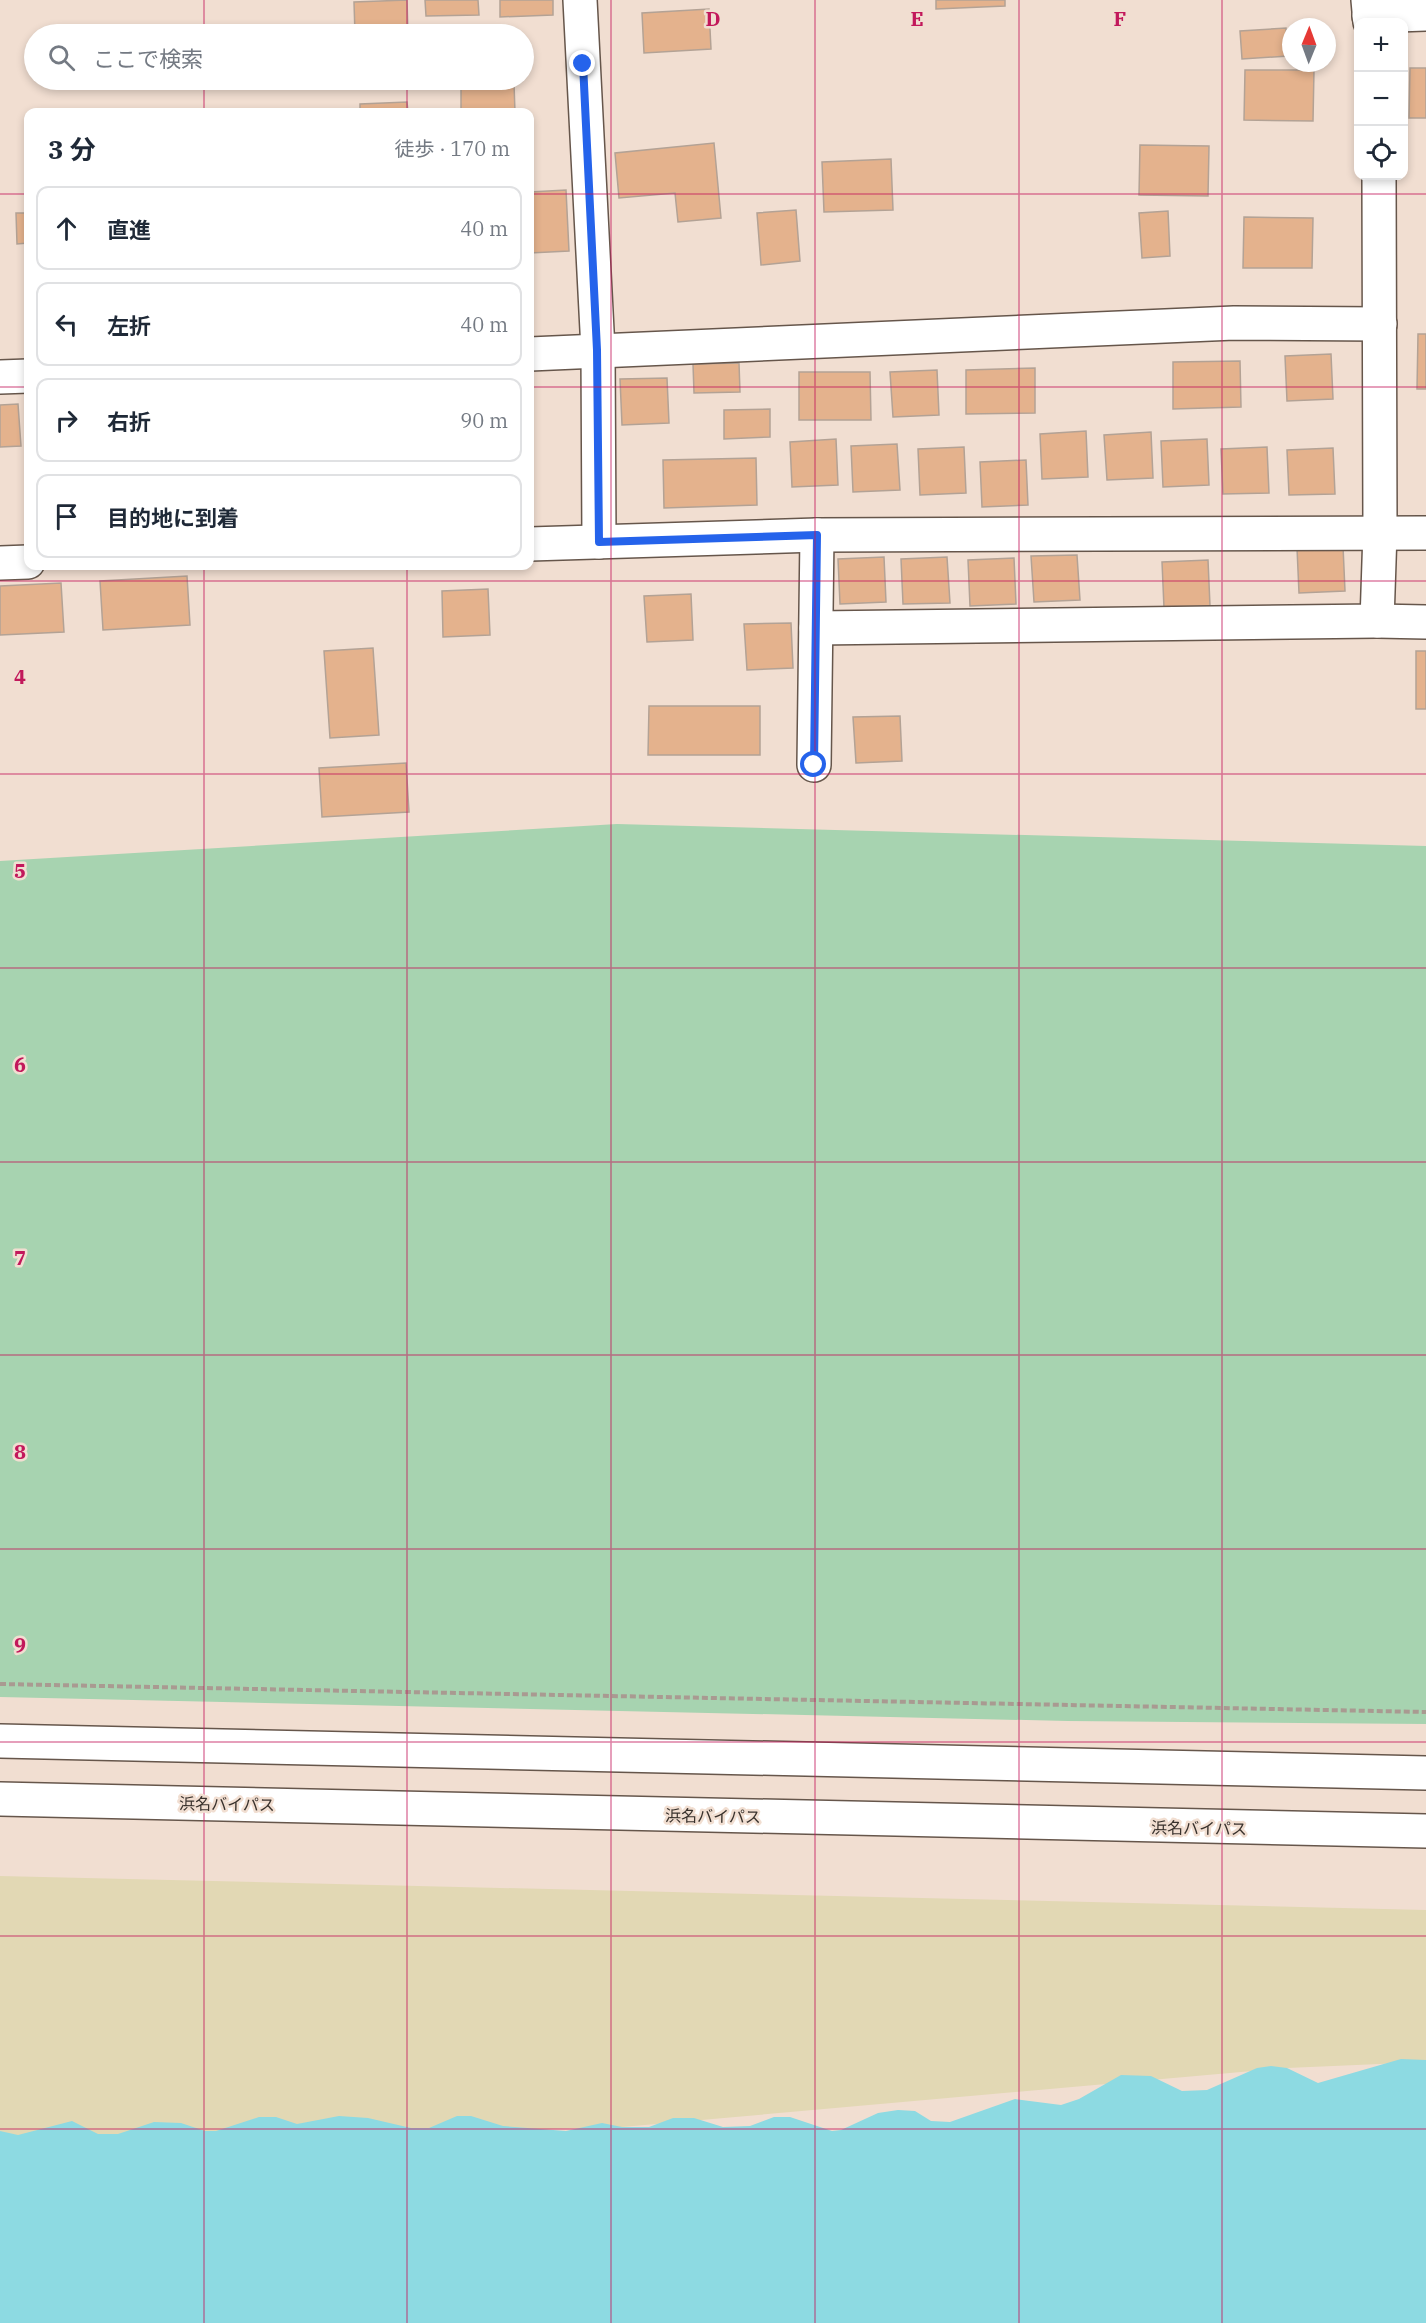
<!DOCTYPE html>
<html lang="ja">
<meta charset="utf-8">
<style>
body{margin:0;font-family:"IBM Plex Serif","Noto Sans JP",serif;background:#f2f2f3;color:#1f2937}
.controls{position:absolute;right:18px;top:18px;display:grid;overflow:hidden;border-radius:12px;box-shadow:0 3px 9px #0003}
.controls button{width:54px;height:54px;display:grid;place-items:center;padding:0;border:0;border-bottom:2px solid #e0e1e3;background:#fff;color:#1f2937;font:30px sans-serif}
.compass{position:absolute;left:1282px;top:18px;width:54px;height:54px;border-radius:50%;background:#fff;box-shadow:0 3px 9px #0003;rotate:1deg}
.stop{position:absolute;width:18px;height:18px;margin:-14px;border:4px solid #2563eb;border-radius:50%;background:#fff}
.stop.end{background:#2563eb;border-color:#fff;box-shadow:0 2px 6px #0008}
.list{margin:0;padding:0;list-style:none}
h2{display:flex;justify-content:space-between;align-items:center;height:78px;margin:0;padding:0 24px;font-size:26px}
h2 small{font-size:20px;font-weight:400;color:#747a83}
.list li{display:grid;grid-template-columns:39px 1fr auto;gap:18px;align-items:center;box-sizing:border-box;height:84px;margin:0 12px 12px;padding:0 12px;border:2px solid #e0e1e3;border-radius:12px}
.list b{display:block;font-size:22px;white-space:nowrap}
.list em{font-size:20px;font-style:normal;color:#747a83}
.icon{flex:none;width:33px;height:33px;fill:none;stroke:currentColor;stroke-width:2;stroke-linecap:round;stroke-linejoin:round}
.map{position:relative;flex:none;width:1426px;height:2323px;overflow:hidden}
.search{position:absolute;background:#fff;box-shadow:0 3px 9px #0003;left:24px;top:24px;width:510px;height:66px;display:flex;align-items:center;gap:15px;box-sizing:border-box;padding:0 21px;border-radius:33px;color:#747a83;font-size:22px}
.panel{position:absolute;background:#fff;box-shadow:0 3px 9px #0003;left:24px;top:108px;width:510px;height:462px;border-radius:12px}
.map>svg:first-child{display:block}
.green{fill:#a7d3b0}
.sand{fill:#e2d8b4}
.water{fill:#8ddae2}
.building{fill:#e4b28d;stroke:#b3a295;stroke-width:1.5}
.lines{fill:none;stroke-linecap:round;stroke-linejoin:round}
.street-casing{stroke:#66564b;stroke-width:36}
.secondary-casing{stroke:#66564b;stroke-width:36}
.highway-casing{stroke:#66564b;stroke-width:36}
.path{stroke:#a99a91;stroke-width:4;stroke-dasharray:6 3;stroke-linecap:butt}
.street{stroke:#fff;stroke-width:33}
.secondary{stroke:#fff;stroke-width:33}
.highway{stroke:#fff;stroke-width:33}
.route{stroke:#2563eb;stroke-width:8}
.grid{fill:none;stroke:#c2185b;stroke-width:1.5;stroke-opacity:0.55}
.labels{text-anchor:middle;stroke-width:5;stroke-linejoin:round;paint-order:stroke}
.street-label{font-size:16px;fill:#38312c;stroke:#f1ded1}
.grid-label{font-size:20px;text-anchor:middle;font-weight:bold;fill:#c2185b;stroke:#f1ded1;stroke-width:5;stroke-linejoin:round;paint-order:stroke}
</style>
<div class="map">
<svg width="1426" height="2323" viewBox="0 0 1426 2323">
<rect width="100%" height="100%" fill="#f1ded1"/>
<path class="green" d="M 617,824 L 1426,846 L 1426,1724 L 1068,1721 L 0,1697 L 0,861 Z"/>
<path class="sand" d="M 0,1876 L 1426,1910 L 1426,2062 L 1287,2068 L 622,2127 L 0,2145 Z"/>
<path class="water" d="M 1401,2059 L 1426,2060 L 1426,2323 L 0,2323 L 0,2131 L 18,2135 L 72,2121 L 98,2134 L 118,2134 L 154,2122 L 181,2123 L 205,2131 L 216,2131 L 259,2117 L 276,2117 L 297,2124 L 339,2116 L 368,2118 L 411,2128 L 429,2128 L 457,2116 L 471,2116 L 503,2126 L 566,2131 L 602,2123 L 622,2127 L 649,2127 L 673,2118 L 694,2118 L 723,2127 L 750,2126 L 774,2117 L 790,2117 L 832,2131 L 841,2130 L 878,2113 L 898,2110 L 915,2111 L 931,2121 L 950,2122 L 1015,2099 L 1061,2105 L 1079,2099 L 1121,2075 L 1151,2076 L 1182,2091 L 1207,2090 L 1257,2068 L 1271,2066 L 1287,2068 L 1318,2083 Z"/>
<g class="building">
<path d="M 407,0 L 408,34 L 355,34 L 354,2 Z"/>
<path d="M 425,0 L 478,0 L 479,15 L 426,16 Z"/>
<path d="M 500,0 L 553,0 L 553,15 L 500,17 Z"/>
<path d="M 936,0 L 1005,0 L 1005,6 L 936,9 Z"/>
<path d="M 709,9 L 711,49 L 644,53 L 642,13 Z"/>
<path d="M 1286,28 L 1288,56 L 1242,59 L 1240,31 Z"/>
<path d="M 1410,68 L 1426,68 L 1426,118 L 1409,118 Z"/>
<path d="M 1245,70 L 1314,70 L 1313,121 L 1244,120 Z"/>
<path d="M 461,84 L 514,84 L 515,112 L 461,112 Z"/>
<path d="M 407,102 L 408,112 L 360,112 L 360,104 Z"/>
<path d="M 714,143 L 721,218 L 678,222 L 675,193 L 619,198 L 615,153 Z"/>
<path d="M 1140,145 L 1209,146 L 1208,196 L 1139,195 Z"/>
<path d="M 891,159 L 893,210 L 824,212 L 822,162 Z"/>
<path d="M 566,190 L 569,251 L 530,253 L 530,192 Z"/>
<path d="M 796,210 L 800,261 L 761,265 L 757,213 Z"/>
<path d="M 1168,211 L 1170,256 L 1142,258 L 1139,213 Z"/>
<path d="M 16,213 L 28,213 L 28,243 L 17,244 Z"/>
<path d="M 1244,217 L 1313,218 L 1312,268 L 1243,268 Z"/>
<path d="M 1418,334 L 1426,334 L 1426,389 L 1417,389 Z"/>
<path d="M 1331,354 L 1333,399 L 1287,401 L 1285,356 Z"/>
<path d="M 1240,361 L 1241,407 L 1173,409 L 1173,362 Z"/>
<path d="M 739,363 L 740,392 L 694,393 L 693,364 Z"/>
<path d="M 1035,368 L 1035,413 L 966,414 L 966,370 Z"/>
<path d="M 937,370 L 939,415 L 893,417 L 890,372 Z"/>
<path d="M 799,372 L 870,372 L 871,420 L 799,420 Z"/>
<path d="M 667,378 L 669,423 L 622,425 L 620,379 Z"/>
<path d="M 18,404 L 21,446 L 0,447 L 0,405 Z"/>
<path d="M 770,409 L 770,437 L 724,439 L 724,410 Z"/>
<path d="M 1086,431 L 1088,477 L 1042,479 L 1040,434 Z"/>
<path d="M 1151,432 L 1153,478 L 1107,480 L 1104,435 Z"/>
<path d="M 836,439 L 838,485 L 792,487 L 790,442 Z"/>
<path d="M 1207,439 L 1209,485 L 1163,487 L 1161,441 Z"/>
<path d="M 897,444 L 900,490 L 853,492 L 851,446 Z"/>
<path d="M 964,447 L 966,493 L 920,495 L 918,449 Z"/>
<path d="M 1267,447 L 1269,493 L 1223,494 L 1221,449 Z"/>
<path d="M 1333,448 L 1335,494 L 1289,495 L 1287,450 Z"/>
<path d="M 756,458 L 757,505 L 664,508 L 663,460 Z"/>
<path d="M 1026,460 L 1028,505 L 982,507 L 980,462 Z"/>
<path d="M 1343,546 L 1345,591 L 1299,593 L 1297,548 Z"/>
<path d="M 1077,555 L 1080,600 L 1034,602 L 1031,556 Z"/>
<path d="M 884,557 L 886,602 L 840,604 L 838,559 Z"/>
<path d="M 947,557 L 950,603 L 903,604 L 901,559 Z"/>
<path d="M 1014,558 L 1016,604 L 970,606 L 968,560 Z"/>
<path d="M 1208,560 L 1210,606 L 1164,608 L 1162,562 Z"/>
<path d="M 187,576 L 190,625 L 103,630 L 100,581 Z"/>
<path d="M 61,583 L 64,632 L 0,635 L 0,586 Z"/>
<path d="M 488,589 L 490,635 L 443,637 L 442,591 Z"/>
<path d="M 691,594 L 693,640 L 647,642 L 644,596 Z"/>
<path d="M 791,623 L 793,668 L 747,670 L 744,624 Z"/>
<path d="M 373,648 L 379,735 L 330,738 L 324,651 Z"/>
<rect x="1416" y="651" width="10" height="58"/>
<path d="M 649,706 L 760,706 L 760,755 L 648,755 Z"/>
<path d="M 900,716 L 902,761 L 856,763 L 853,717 Z"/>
<path d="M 406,763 L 409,812 L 322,817 L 319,768 Z"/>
</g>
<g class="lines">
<g class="street-casing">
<g id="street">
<path d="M 580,0 L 598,350 L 599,542"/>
<path d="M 1369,16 L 1426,14"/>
<path d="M 530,354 L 1234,323 L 1380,324"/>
<path d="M 0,377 L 28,376"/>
<path d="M 530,544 L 817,535 L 1426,533"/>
<path d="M 0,563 L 28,562"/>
<path d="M 1377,621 L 1426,622"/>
<path d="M 816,628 L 1377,621 L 1380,532"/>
<path d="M 814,765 L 817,535"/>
</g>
</g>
<g class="secondary-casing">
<g id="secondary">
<path d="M 1368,0 L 1370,22"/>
<path d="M 1379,176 L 1380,532"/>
</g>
</g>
<g class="highway-casing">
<g id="highway">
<path d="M 0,1741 L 1426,1773"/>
<path d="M 0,1799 L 1426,1831"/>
</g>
</g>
<path class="path" d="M 0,1684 L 1426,1712"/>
<use href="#street" class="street"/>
<use href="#secondary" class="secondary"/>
<use href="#highway" class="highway"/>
</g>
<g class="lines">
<path class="route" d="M 583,64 L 597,350 L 599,542 L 817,535 L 814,765"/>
</g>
<path class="grid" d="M 204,0 L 204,34M 407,0 L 407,34M 611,0 L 611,2323M 815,0 L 815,2323M 1019,0 L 1019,2323M 1222,0 L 1222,2323M 204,80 L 204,112M 407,80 L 407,112M 0,194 L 28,194M 530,194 L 1426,194M 0,387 L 28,387M 530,387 L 1426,387M 204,566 L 204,2323M 407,566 L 407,2323M 0,581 L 1426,581M 0,774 L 1426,774M 0,968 L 1426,968M 0,1162 L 1426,1162M 0,1355 L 1426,1355M 0,1549 L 1426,1549M 0,1742 L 1426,1742M 0,1936 L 1426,1936M 0,2129 L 1426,2129"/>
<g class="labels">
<g class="street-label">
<text transform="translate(227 1804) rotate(1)" y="6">浜名バイパス</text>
<text transform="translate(713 1816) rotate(1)" y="6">浜名バイパス</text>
<text transform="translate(1199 1828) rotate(1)" y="6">浜名バイパス</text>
</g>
</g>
<g class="grid-label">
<text x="713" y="26">D</text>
<text x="917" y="26">E</text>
<text x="1120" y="26">F</text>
<text x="20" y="684">4</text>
<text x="20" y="878">5</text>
<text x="20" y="1072">6</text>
<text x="20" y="1265">7</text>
<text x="20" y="1459">8</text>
<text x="20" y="1652">9</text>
</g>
</svg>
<div class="controls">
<button>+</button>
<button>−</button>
<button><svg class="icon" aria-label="locate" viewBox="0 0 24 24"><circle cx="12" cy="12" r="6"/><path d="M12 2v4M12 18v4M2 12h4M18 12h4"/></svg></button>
</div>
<svg class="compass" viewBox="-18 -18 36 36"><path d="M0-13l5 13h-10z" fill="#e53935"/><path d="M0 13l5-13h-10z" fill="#747a83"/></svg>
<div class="stop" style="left:814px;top:765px"></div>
<div class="stop end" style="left:583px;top:64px"></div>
<div class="search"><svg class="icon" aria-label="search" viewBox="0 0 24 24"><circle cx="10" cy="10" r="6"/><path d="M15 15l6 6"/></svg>ここで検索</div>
<section class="panel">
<h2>3 分<small>徒歩 · 170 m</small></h2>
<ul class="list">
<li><svg class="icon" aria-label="ahead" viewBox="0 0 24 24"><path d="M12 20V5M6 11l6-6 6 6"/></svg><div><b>直進</b></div><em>40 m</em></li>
<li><svg class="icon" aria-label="left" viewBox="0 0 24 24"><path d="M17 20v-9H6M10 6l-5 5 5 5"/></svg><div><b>左折</b></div><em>40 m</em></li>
<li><svg class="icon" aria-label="right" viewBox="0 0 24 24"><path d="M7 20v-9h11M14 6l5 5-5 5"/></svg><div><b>右折</b></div><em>90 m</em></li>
<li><svg class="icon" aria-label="arrive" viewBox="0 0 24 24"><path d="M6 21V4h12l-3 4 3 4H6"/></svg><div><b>目的地に到着</b></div></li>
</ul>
</section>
</div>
